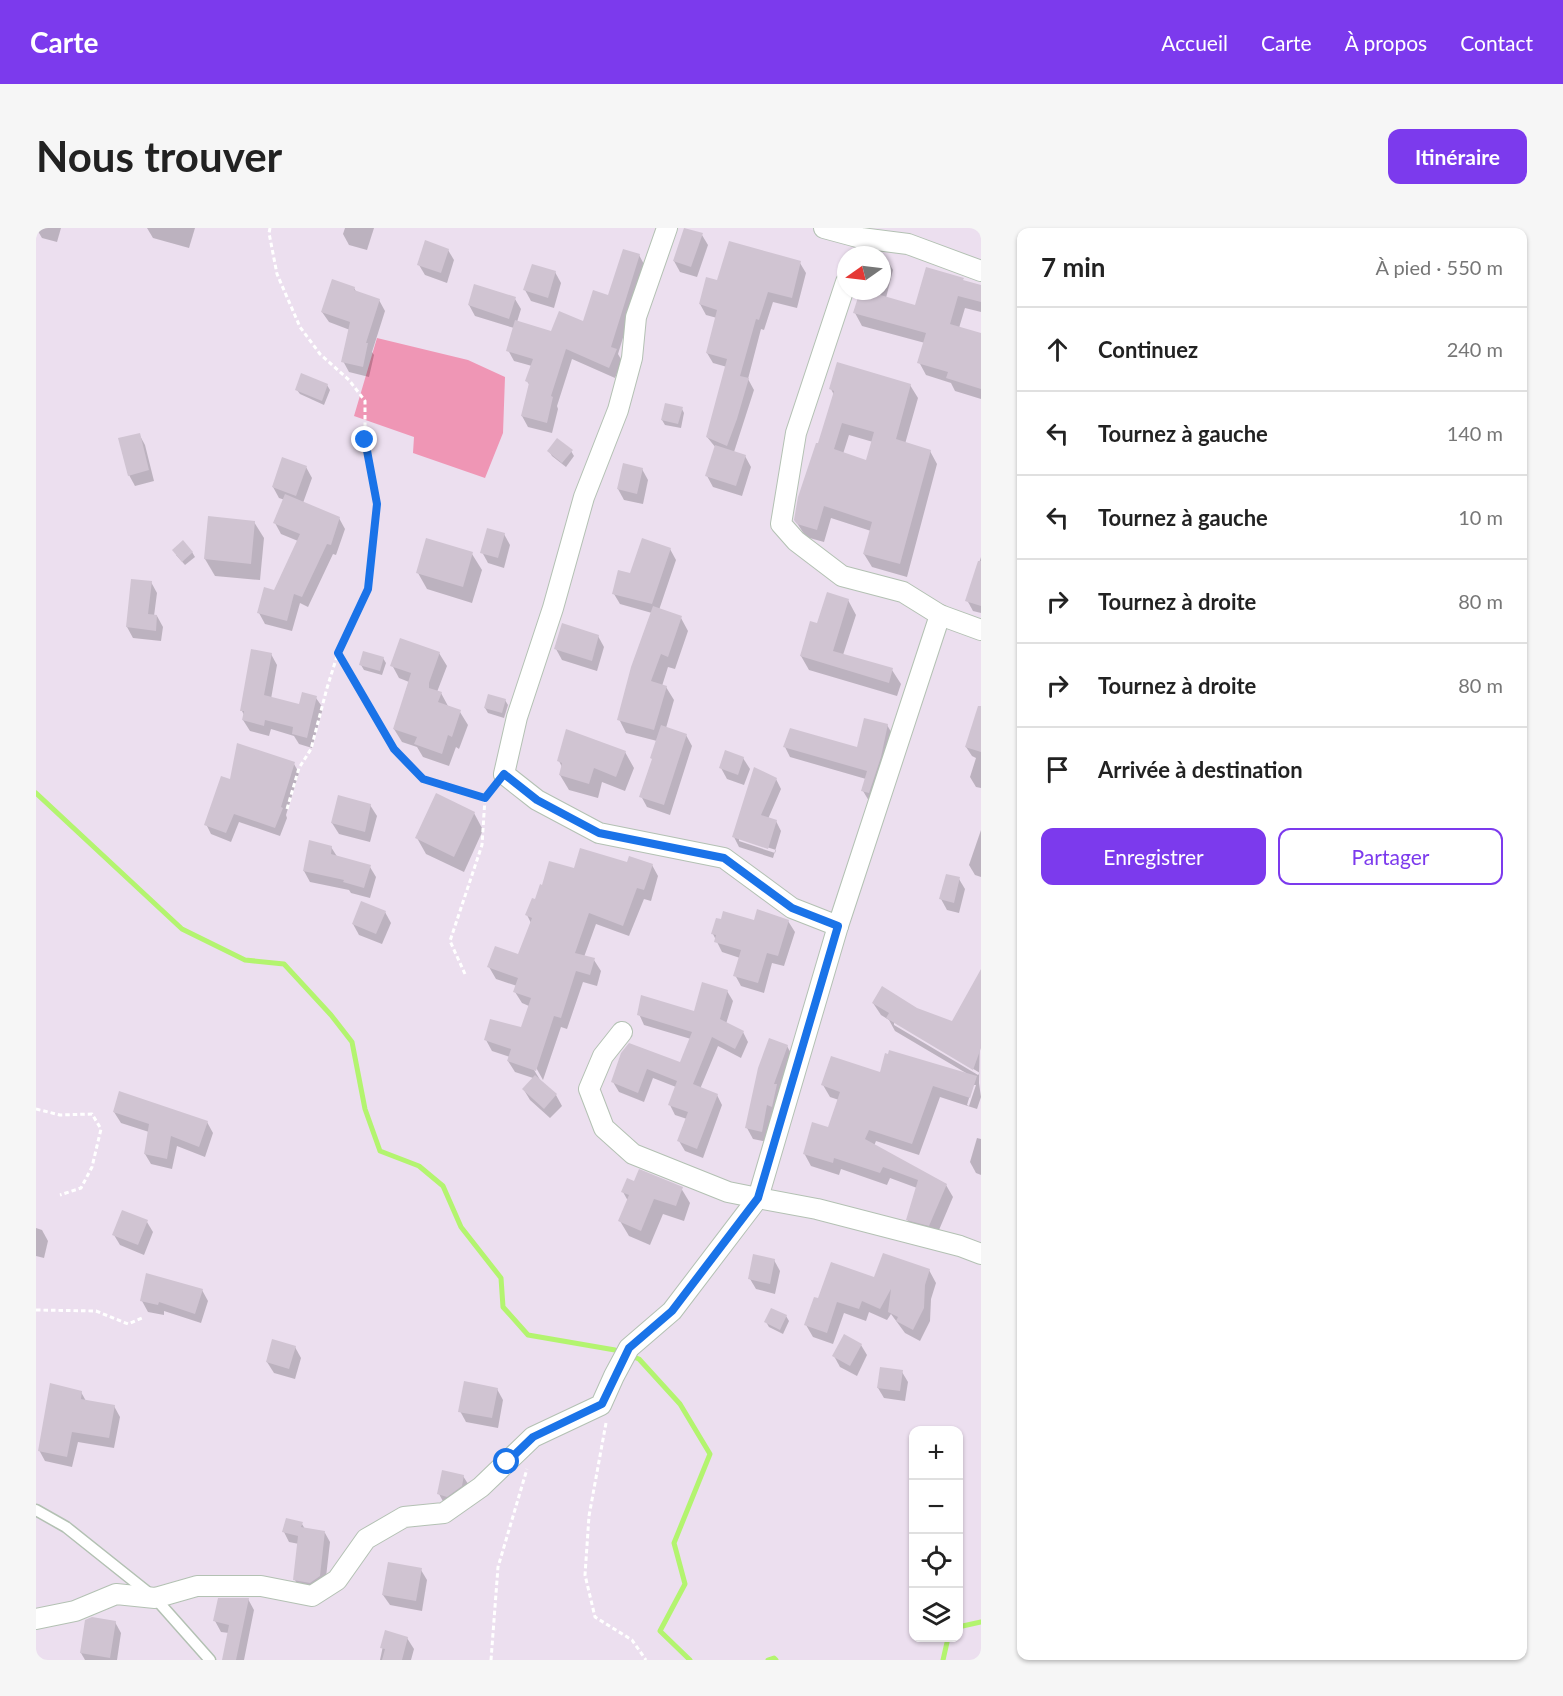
<!DOCTYPE html>
<html lang="fr">
<meta charset="utf-8">
<style>
body{margin:0;font-family:Lato,sans-serif;background:#f6f6f6;color:#222}
.controls{position:absolute;right:18px;bottom:18px;display:grid;overflow:hidden;border-radius:12px;box-shadow:0 2px 4px #0004}
.controls button{width:54px;height:54px;display:grid;place-items:center;padding:0;border:0;border-bottom:2px solid #e0e0e0;background:#fff;color:#222;font:30px sans-serif}
.compass{position:absolute;left:801px;top:18px;width:54px;height:54px;border-radius:50%;background:#fff;box-shadow:0 2px 4px #0004;rotate:256deg}
.stop{position:absolute;width:18px;height:18px;margin:-14px;border:4px solid #1a73e8;border-radius:50%;background:#fff}
.stop.end{background:#1a73e8;border-color:#fff;box-shadow:0 2px 6px #0008}
.list{margin:0;padding:0;list-style:none}
h2{display:flex;justify-content:space-between;align-items:center;height:78px;margin:0;padding:0 24px;font-size:26px}
h2 small{font-size:20px;font-weight:400;color:#767676}
.list li{display:grid;grid-template-columns:39px 1fr auto;gap:18px;align-items:center;box-sizing:border-box;height:84px;padding:0 24px;border-top:2px solid #e0e0e0}
.list b{display:block;font-size:22px;white-space:nowrap}
.list em{font-size:20px;font-style:normal;color:#767676}
.actions{display:flex;gap:12px;padding:18px 24px}
.actions a{flex:1;padding:14px 0;border:2px solid #7c3aed;border-radius:12px;text-align:center;font-size:21px;color:#7c3aed}
.actions .main{background:#7c3aed;color:#fff}
.icon{flex:none;width:33px;height:33px;fill:none;stroke:currentColor;stroke-width:2;stroke-linecap:round;stroke-linejoin:round}
.map{position:relative;flex:none;width:945px;height:1432px;overflow:hidden;border-radius:12px}
header{display:flex;align-items:center;gap:36px;box-sizing:border-box;height:84px;padding:0 30px;background:#7c3aed;color:#fff}
header strong{font-size:28px}
nav{display:flex;gap:33px;margin-inline-start:auto;font-size:21px}
.intro{display:flex;align-items:center;justify-content:space-between;box-sizing:border-box;height:144px;padding:0 36px}
h1{margin:0;font-size:42px}
.button{padding:15px 27px;border-radius:12px;background:#7c3aed;color:#fff;font-size:21px;font-weight:700}
main{display:flex;gap:36px;padding:0 36px}
aside{flex:1;background:#fff;border-radius:12px;box-shadow:0 2px 4px #0004}
.map>svg:first-child{display:block}
.pitch{fill:#ef96b5}
.shadow{fill:#0003;fill-rule:evenodd}
.lines{fill:none;stroke-linecap:round;stroke-linejoin:round}
.stream{stroke:#b3f46f;stroke-width:5}
.building{fill:#d0c4d2;fill-rule:evenodd}
.service-casing{stroke:#b3c1b3;stroke-width:13}
.minor-casing{stroke:#b3c1b3;stroke-width:22}
.path{stroke:#fff;stroke-width:3;stroke-dasharray:4.5 3;stroke-linecap:butt}
.service{stroke:#fff;stroke-width:10}
.minor{stroke:#fff;stroke-width:20}
.route{stroke:#1a73e8;stroke-width:8}
</style>
<header>
<strong>Carte</strong>
<nav><a>Accueil</a><a>Carte</a><a>À propos</a><a>Contact</a></nav>
</header>
<div class="intro"><h1>Nous trouver</h1><a class="button">Itinéraire</a></div>
<main>
<div class="map">
<svg width="945" height="1432" viewBox="0 0 945 1432">
<rect width="100%" height="100%" fill="#ecdfef"/>
<path class="pitch" d="M 341,110 L 432,132 L 469,149 L 467,205 L 449,250 L 377,225 L 378,209 L 318,188 Z"/>
<g class="shadow">
<path d="M 0,0 L 25,0 L 21,14 L 6,10 Z"/>
<path d="M 111,0 L 159,0 L 153,20 L 117,10 Z"/>
<path d="M 309,0 L 338,0 L 331,22 L 313,17 L 307,6 Z"/>
<path d="M 666,7 L 672,17 L 661,49 L 644,44 L 638,33 Z"/>
<path d="M 412,22 L 418,32 L 411,55 L 389,47 L 383,37 Z"/>
<path d="M 603,27 L 609,38 L 582,126 L 586,133 L 579,150 L 536,131 L 521,178 L 522,181 L 516,205 L 492,199 L 486,188 L 494,158 L 491,153 L 496,138 L 478,133 L 472,122 L 478,100 L 439,88 L 433,77 L 479,71 L 485,81 L 481,94 L 516,104 L 547,95 L 573,69 Z"/>
<path d="M 846,28 L 850,30 L 857,42 L 850,70 L 880,79 L 945,58 L 945,84 L 929,80 L 923,100 L 945,107 L 945,171 L 919,163 L 915,155 L 890,147 L 883,134 L 889,115 L 826,98 L 819,85 L 825,63 L 846,63 Z"/>
<path d="M 764,35 L 770,45 L 761,80 L 737,74 L 728,102 L 725,101 L 712,151 L 718,162 L 698,224 L 709,228 L 715,239 L 706,268 L 677,259 L 671,248 L 680,220 L 671,209 L 691,139 L 677,135 L 671,125 L 681,90 L 670,87 L 664,76 L 682,54 Z"/>
<path d="M 519,44 L 525,55 L 518,80 L 495,73 L 489,62 Z"/>
<path d="M 318,60 L 321,65 L 343,72 L 349,83 L 336,124 L 338,127 L 333,149 L 313,144 L 307,133 L 314,102 L 293,94 L 286,84 Z"/>
<path d="M 291,157 L 294,162 L 288,177 L 264,166 L 261,162 Z"/>
<path d="M 874,157 L 882,170 L 869,216 L 894,223 L 901,236 L 871,349 L 836,339 L 828,326 L 835,303 L 795,290 L 788,314 L 770,309 L 759,292 L 798,167 L 795,161 ZM 813,207 L 837,214 L 831,234 L 807,226 Z"/>
<path d="M 646,181 L 648,185 L 645,200 L 629,197 L 626,192 Z"/>
<path d="M 103,206 L 109,217 L 118,253 L 99,258 L 93,247 Z"/>
<path d="M 513,223 L 535,223 L 538,228 L 530,239 L 516,228 Z"/>
<path d="M 270,239 L 276,250 L 267,275 L 303,290 L 309,301 L 300,327 L 297,326 L 272,379 L 264,375 L 256,403 L 229,396 L 223,385 L 238,364 L 262,313 L 245,306 L 239,295 L 249,272 L 243,270 L 237,259 Z"/>
<path d="M 606,241 L 612,252 L 607,276 L 588,272 L 582,261 Z"/>
<path d="M 174,289 L 218,294 L 228,310 L 224,352 L 179,348 L 169,331 Z"/>
<path d="M 468,306 L 474,317 L 468,340 L 452,335 L 446,324 Z"/>
<path d="M 634,321 L 640,332 L 623,382 L 645,390 L 652,403 L 639,441 L 632,439 L 626,458 L 630,459 L 638,472 L 630,500 L 650,507 L 656,518 L 634,587 L 611,579 L 605,568 L 617,532 L 621,513 L 590,505 L 583,491 L 616,385 L 584,376 L 578,366 L 595,346 Z"/>
<path d="M 156,324 L 159,329 L 149,337 L 140,327 Z"/>
<path d="M 436,326 L 446,342 L 436,375 L 391,361 L 382,345 Z"/>
<path d="M 945,329 L 945,385 L 937,383 L 931,372 Z"/>
<path d="M 96,352 L 115,354 L 121,365 L 118,388 L 121,388 L 127,399 L 125,413 L 97,410 L 91,399 Z"/>
<path d="M 812,372 L 820,387 L 807,427 L 856,442 L 865,456 L 861,468 L 773,442 L 765,428 L 782,396 Z"/>
<path d="M 562,408 L 568,419 L 561,443 L 526,432 L 520,421 Z"/>
<path d="M 403,425 L 411,438 L 401,464 L 405,465 L 412,478 L 424,484 L 432,497 L 423,521 L 420,519 L 413,538 L 387,529 L 381,519 L 366,514 L 358,501 L 373,454 L 363,450 L 356,437 Z"/>
<path d="M 235,426 L 241,437 L 235,471 L 264,478 L 280,470 L 287,480 L 276,520 L 263,516 L 258,508 L 235,501 L 233,508 L 214,503 L 207,492 L 208,487 L 206,483 Z"/>
<path d="M 347,430 L 350,435 L 346,447 L 328,442 L 325,437 Z"/>
<path d="M 469,472 L 472,477 L 468,490 L 452,485 L 449,480 Z"/>
<path d="M 945,487 L 945,560 L 940,559 L 934,549 L 940,530 L 936,528 L 930,519 Z"/>
<path d="M 851,497 L 857,507 L 838,574 L 833,573 L 827,563 L 830,551 L 754,529 L 749,519 L 822,521 Z"/>
<path d="M 589,524 L 598,540 L 589,563 L 566,554 L 562,570 L 533,562 L 524,547 L 526,539 L 523,533 Z"/>
<path d="M 707,530 L 714,541 L 708,557 L 691,551 L 685,540 Z"/>
<path d="M 258,536 L 263,545 L 250,587 L 251,590 L 244,608 L 203,594 L 195,614 L 175,606 L 170,596 L 195,553 Z"/>
<path d="M 740,551 L 745,561 L 732,591 L 740,593 L 745,603 L 737,630 L 703,619 L 698,609 ZM 703,610 L 740,622 L 739,625 L 703,613 Z"/>
<path d="M 334,577 L 341,588 L 334,614 L 303,606 L 296,595 Z"/>
<path d="M 438,585 L 447,602 L 428,644 L 390,626 L 381,610 Z"/>
<path d="M 945,602 L 945,649 L 939,647 L 933,637 Z"/>
<path d="M 295,619 L 302,630 L 334,639 L 340,649 L 334,670 L 315,665 L 313,662 L 274,654 L 268,643 Z"/>
<path d="M 592,636 L 616,637 L 622,648 L 615,673 L 608,671 L 593,708 L 560,696 L 548,729 L 558,732 L 565,743 L 561,758 L 547,754 L 531,801 L 525,799 L 507,852 L 498,836 L 495,837 L 506,855 L 520,867 L 526,878 L 514,890 L 494,872 L 488,862 L 497,850 L 479,844 L 472,833 L 474,829 L 456,823 L 450,812 L 486,801 L 493,778 L 486,775 L 479,764 L 481,758 L 460,751 L 453,739 L 483,728 L 495,695 L 491,687 L 499,672 L 539,642 Z"/>
<path d="M 923,651 L 929,661 L 923,685 L 911,682 L 905,671 Z"/>
<path d="M 349,684 L 355,695 L 346,716 L 323,707 L 317,696 Z"/>
<path d="M 752,693 L 759,704 L 748,738 L 736,735 L 728,765 L 705,758 L 699,747 L 704,730 L 686,724 L 677,706 L 719,694 Z"/>
<path d="M 945,762 L 943,855 L 945,869 L 941,881 L 904,869 L 883,927 L 840,913 L 838,918 L 910,957 L 917,969 L 900,1009 L 878,1003 L 871,991 L 881,960 L 854,950 L 851,957 L 805,941 L 803,947 L 775,938 L 768,925 L 793,901 L 803,872 L 794,869 L 787,857 L 845,846 L 930,845 L 859,803 L 853,792 L 845,787 L 837,775 L 881,781 L 916,794 ZM 858,793 L 944,845 L 942,847 L 858,797 ZM 937,857 L 940,857 L 933,878 L 931,877 Z"/>
<path d="M 691,763 L 697,773 L 690,796 L 707,804 L 712,814 L 705,830 L 682,818 L 664,861 L 681,867 L 686,877 L 667,930 L 649,923 L 643,913 L 651,891 L 639,887 L 634,877 L 640,859 L 617,850 L 608,874 L 583,864 L 577,854 L 586,825 L 645,836 L 655,811 L 608,797 L 603,786 L 659,785 Z"/>
<path d="M 751,818 L 757,829 L 731,914 L 717,911 L 711,900 Z"/>
<path d="M 78,884 L 171,894 L 177,905 L 169,929 L 141,918 L 136,941 L 115,936 L 109,926 L 113,904 L 85,895 Z"/>
<path d="M 941,910 L 945,911 L 945,947 L 940,945 L 934,934 Z"/>
<path d="M 645,960 L 654,975 L 648,993 L 627,986 L 614,1017 L 593,1008 L 584,993 L 592,973 L 587,964 Z"/>
<path d="M 111,994 L 117,1004 L 108,1027 L 84,1017 L 78,1007 Z"/>
<path d="M 0,1000 L 6,1002 L 12,1013 L 8,1030 L 0,1028 Z"/>
<path d="M 738,1032 L 744,1043 L 739,1066 L 720,1061 L 714,1051 Z"/>
<path d="M 893,1042 L 900,1055 L 895,1071 L 894,1093 L 884,1113 L 869,1105 L 855,1086 L 851,1092 L 833,1084 L 830,1093 L 808,1085 L 797,1116 L 777,1109 L 770,1097 L 783,1072 L 839,1051 Z"/>
<path d="M 166,1062 L 172,1073 L 165,1095 L 128,1083 L 128,1087 L 112,1084 L 106,1073 Z"/>
<path d="M 750,1088 L 753,1093 L 747,1106 L 733,1099 L 730,1094 Z"/>
<path d="M 825,1117 L 831,1127 L 821,1148 L 804,1139 L 798,1128 Z"/>
<path d="M 259,1119 L 265,1130 L 259,1151 L 238,1145 L 231,1134 Z"/>
<path d="M 866,1144 L 872,1154 L 869,1173 L 848,1170 L 842,1160 Z"/>
<path d="M 461,1161 L 467,1172 L 462,1200 L 430,1194 L 424,1183 Z"/>
<path d="M 45,1164 L 50,1173 L 78,1178 L 84,1189 L 78,1220 L 42,1214 L 36,1239 L 9,1233 L 3,1222 Z"/>
<path d="M 427,1248 L 434,1259 L 409,1277 L 403,1266 Z"/>
<path d="M 266,1296 L 269,1301 L 289,1305 L 294,1314 L 289,1358 L 264,1362 L 259,1352 L 263,1316 L 253,1314 L 248,1304 Z"/>
<path d="M 385,1342 L 391,1352 L 386,1383 L 354,1377 L 347,1367 Z"/>
<path d="M 212,1371 L 218,1382 L 208,1432 L 188,1432 L 193,1405 L 185,1404 L 179,1393 Z"/>
<path d="M 79,1394 L 85,1405 L 81,1432 L 49,1432 L 45,1425 Z"/>
<path d="M 350,1404 L 371,1410 L 378,1421 L 375,1432 L 344,1432 Z"/>
</g>
<g class="lines">
<g class="stream">
<path d="M 0,565 L 146,701 L 209,732 L 248,736 L 295,787 L 316,814 L 329,881 L 344,923 L 383,938 L 407,958 L 425,999 L 465,1050 L 467,1079 L 492,1107 L 579,1122 L 603,1131 L 644,1176 L 674,1226 L 638,1315 L 649,1356 L 624,1403 L 654,1432"/>
<path d="M 922,1399 L 945,1394"/>
<path d="M 732,1432 L 738,1430 L 740,1432"/>
<path d="M 907,1432 L 912,1410"/>
</g>
</g>
<g class="building">
<path d="M 648,0 L 667,5 L 655,39 L 637,33 Z"/>
<path d="M 389,12 L 413,21 L 405,45 L 381,37 Z"/>
<path d="M 693,13 L 765,33 L 756,70 L 732,64 L 723,92 L 720,91 L 704,148 L 713,150 L 701,191 L 691,218 L 670,209 L 691,131 L 670,125 L 681,82 L 663,76 L 670,49 L 681,52 Z"/>
<path d="M 587,21 L 604,26 L 575,119 L 581,121 L 573,140 L 530,121 L 515,168 L 517,169 L 511,195 L 485,188 L 493,155 L 489,153 L 497,131 L 470,123 L 479,92 L 515,103 L 523,83 L 547,93 L 557,62 L 572,67 Z"/>
<path d="M 496,36 L 520,43 L 512,70 L 487,62 Z"/>
<path d="M 890,39 L 928,50 L 927,52 L 945,57 L 945,74 L 922,68 L 914,96 L 945,105 L 945,161 L 910,150 L 912,144 L 881,135 L 890,105 L 817,85 L 824,63 L 841,63 L 841,66 L 879,77 Z"/>
<path d="M 296,51 L 319,59 L 318,62 L 344,71 L 330,115 L 332,115 L 327,139 L 305,134 L 314,94 L 285,84 Z"/>
<path d="M 438,56 L 480,69 L 473,91 L 432,77 Z"/>
<path d="M 801,134 L 875,156 L 860,211 L 895,222 L 864,336 L 827,326 L 836,294 L 788,278 L 781,302 L 761,296 L 758,292 L 762,269 L 780,215 L 782,215 L 798,163 L 793,161 ZM 806,195 L 838,204 L 830,232 L 798,221 Z"/>
<path d="M 265,145 L 292,156 L 286,173 L 259,162 Z"/>
<path d="M 629,175 L 647,179 L 642,196 L 625,192 Z"/>
<path d="M 104,205 L 113,242 L 92,248 L 82,210 Z"/>
<path d="M 521,210 L 537,222 L 526,235 L 511,223 Z"/>
<path d="M 679,217 L 710,227 L 700,258 L 669,248 Z"/>
<path d="M 246,229 L 271,238 L 260,268 L 236,259 Z"/>
<path d="M 587,235 L 607,240 L 601,266 L 581,261 Z"/>
<path d="M 249,266 L 304,289 L 295,317 L 291,316 L 266,369 L 258,366 L 251,393 L 221,385 L 228,359 L 238,362 L 264,306 L 237,295 Z"/>
<path d="M 172,288 L 219,293 L 215,336 L 168,331 Z"/>
<path d="M 451,300 L 469,305 L 462,330 L 444,325 Z"/>
<path d="M 390,310 L 437,324 L 427,359 L 380,345 Z"/>
<path d="M 606,310 L 635,320 L 616,376 L 576,366 L 582,342 L 594,345 Z"/>
<path d="M 147,312 L 157,324 L 146,334 L 136,322 Z"/>
<path d="M 942,333 L 945,333 L 945,378 L 929,373 Z"/>
<path d="M 95,351 L 116,353 L 112,386 L 121,387 L 120,403 L 90,399 Z"/>
<path d="M 791,364 L 813,371 L 797,423 L 857,440 L 853,455 L 764,428 L 774,393 L 781,395 Z"/>
<path d="M 617,378 L 646,388 L 632,429 L 625,426 L 615,453 L 631,458 L 618,502 L 581,492 L 595,439 Z"/>
<path d="M 526,395 L 563,407 L 556,433 L 518,421 Z"/>
<path d="M 364,410 L 404,424 L 393,455 L 393,460 L 406,464 L 402,474 L 425,482 L 416,509 L 412,507 L 406,526 L 378,516 L 381,509 L 357,501 L 375,445 L 354,438 Z"/>
<path d="M 215,421 L 236,425 L 228,467 L 263,476 L 266,464 L 281,468 L 271,510 L 256,506 L 257,499 L 229,492 L 228,498 L 206,492 L 208,483 L 204,483 Z"/>
<path d="M 327,423 L 348,429 L 344,443 L 323,437 Z"/>
<path d="M 452,466 L 470,471 L 466,485 L 448,480 Z"/>
<path d="M 942,478 L 945,478 L 945,524 L 929,519 Z"/>
<path d="M 828,490 L 852,496 L 845,529 L 833,565 L 825,563 L 831,543 L 747,519 L 754,500 L 821,519 Z"/>
<path d="M 625,497 L 651,506 L 628,577 L 603,569 L 616,531 L 614,530 Z"/>
<path d="M 530,501 L 590,523 L 580,549 L 558,540 L 553,556 L 523,547 L 526,535 L 521,533 Z"/>
<path d="M 201,515 L 259,534 L 245,579 L 247,580 L 239,600 L 198,586 L 190,605 L 168,597 L 185,548 L 194,551 Z"/>
<path d="M 689,522 L 708,529 L 702,547 L 683,540 Z"/>
<path d="M 718,539 L 741,550 L 725,587 L 741,592 L 732,621 L 696,609 Z"/>
<path d="M 400,565 L 439,584 L 418,629 L 379,610 Z"/>
<path d="M 302,567 L 335,576 L 329,604 L 295,595 Z"/>
<path d="M 273,612 L 296,618 L 295,626 L 335,637 L 328,660 L 307,654 L 308,652 L 267,643 Z"/>
<path d="M 544,620 L 591,634 L 593,628 L 617,636 L 608,662 L 601,660 L 587,698 L 553,685 L 539,725 L 559,730 L 554,747 L 540,743 L 525,790 L 518,788 L 500,843 L 471,833 L 475,821 L 448,812 L 454,791 L 485,799 L 495,770 L 477,764 L 482,750 L 451,739 L 459,718 L 482,726 L 496,690 L 489,687 L 496,670 L 499,671 L 504,656 L 506,657 L 513,633 L 538,640 Z"/>
<path d="M 910,646 L 924,649 L 918,675 L 903,671 Z"/>
<path d="M 325,673 L 350,683 L 340,706 L 316,696 Z"/>
<path d="M 721,681 L 753,692 L 742,728 L 731,725 L 722,755 L 697,748 L 705,722 L 678,714 L 680,707 L 675,706 L 680,690 L 685,691 L 687,683 L 718,692 Z"/>
<path d="M 945,741 L 945,820 L 937,842 L 850,790 L 853,785 L 836,775 L 846,758 L 881,780 L 916,793 Z"/>
<path d="M 666,754 L 692,762 L 684,791 L 708,803 L 699,821 L 676,809 L 657,856 L 682,866 L 661,921 L 641,913 L 652,884 L 632,877 L 641,853 L 611,841 L 602,865 L 575,854 L 585,825 L 593,815 L 644,834 L 656,804 L 601,787 L 605,767 L 658,783 Z"/>
<path d="M 733,810 L 752,817 L 738,856 L 741,856 L 736,879 L 731,877 L 726,904 L 709,900 L 722,840 Z"/>
<path d="M 853,822 L 941,848 L 934,870 L 897,858 L 876,916 L 833,902 L 829,911 L 911,956 L 893,998 L 870,992 L 882,952 L 847,939 L 844,945 L 798,930 L 797,935 L 767,926 L 776,894 L 792,899 L 804,864 L 785,857 L 795,828 L 844,844 L 849,825 L 852,826 Z"/>
<path d="M 499,847 L 521,866 L 508,881 L 486,861 Z"/>
<path d="M 83,863 L 172,893 L 163,919 L 135,908 L 131,931 L 108,926 L 113,896 L 77,884 Z"/>
<path d="M 603,941 L 647,959 L 640,978 L 618,971 L 605,1003 L 582,993 L 593,967 L 585,964 L 591,950 L 598,953 Z"/>
<path d="M 86,982 L 112,992 L 102,1017 L 76,1007 Z"/>
<path d="M 847,1025 L 894,1041 L 889,1057 L 888,1080 L 877,1102 L 860,1093 L 862,1089 L 852,1084 L 855,1061 L 844,1081 L 826,1073 L 823,1081 L 801,1074 L 791,1105 L 768,1097 L 778,1069 L 782,1070 L 795,1034 L 838,1049 Z"/>
<path d="M 717,1026 L 739,1031 L 734,1056 L 712,1051 Z"/>
<path d="M 110,1045 L 167,1061 L 159,1086 L 123,1074 L 122,1077 L 104,1073 Z"/>
<path d="M 735,1080 L 751,1087 L 744,1102 L 728,1094 Z"/>
<path d="M 808,1106 L 826,1116 L 814,1138 L 796,1128 Z"/>
<path d="M 236,1111 L 260,1118 L 253,1141 L 230,1134 Z"/>
<path d="M 844,1139 L 867,1142 L 864,1163 L 841,1160 Z"/>
<path d="M 428,1153 L 462,1160 L 456,1190 L 422,1184 Z"/>
<path d="M 14,1155 L 46,1163 L 45,1171 L 79,1177 L 73,1210 L 36,1204 L 31,1229 L 2,1223 Z"/>
<path d="M 406,1242 L 428,1247 L 426,1258 L 411,1269 L 401,1266 Z"/>
<path d="M 250,1290 L 267,1294 L 265,1299 L 289,1303 L 284,1348 L 274,1355 L 257,1352 L 262,1308 L 246,1304 Z"/>
<path d="M 352,1334 L 386,1340 L 380,1373 L 346,1367 Z"/>
<path d="M 182,1370 L 213,1370 L 200,1432 L 186,1432 L 193,1397 L 177,1393 Z"/>
<path d="M 56,1389 L 80,1393 L 74,1430 L 44,1425 L 49,1392 Z"/>
<path d="M 349,1402 L 372,1409 L 366,1432 L 346,1432 L 349,1421 L 344,1420 Z"/>
</g>
<g class="lines">
<g class="service-casing">
<path id="service" d="M 0,1282 L 30,1299 L 119,1370 L 174,1432"/>
</g>
<g class="minor-casing">
<g id="minor">
<path d="M 631,0 L 600,89 L 596,130 L 582,182 L 548,269 L 517,380 L 481,489 L 468,546 L 501,572 L 563,605 L 688,630 L 756,680 L 802,698"/>
<path d="M 788,0 L 825,10 L 872,16 L 945,43"/>
<path d="M 810,54 L 760,205 L 745,296 L 760,313 L 806,348 L 867,364 L 904,387 L 945,402"/>
<path d="M 904,387 L 802,698 L 722,970 L 781,981 L 924,1018 L 945,1026"/>
<path d="M 0,1391 L 39,1383 L 80,1366 L 119,1370 L 161,1358 L 225,1358 L 276,1368 L 301,1352 L 330,1311 L 368,1289 L 408,1285 L 445,1259 L 497,1209 L 565,1177 L 578,1148 L 593,1120 L 636,1083 L 722,970 L 692,964 L 597,926 L 568,900 L 553,861 L 567,828 L 586,804"/>
</g>
</g>
<g class="path">
<path d="M 234,0 L 233,5 L 241,46 L 264,99 L 284,126 L 313,152 L 329,173 L 329,212 L 341,276 L 332,361 L 302,425 L 358,521 L 387,551 L 449,570 L 458,559"/>
<path d="M 251,581 L 263,540 L 275,521 L 291,460 L 302,425"/>
<path d="M 429,746 L 414,713 L 446,617 L 449,570"/>
<path d="M 0,881 L 24,887 L 56,886 L 65,901 L 56,939 L 45,960 L 24,967"/>
<path d="M 0,1082 L 60,1083 L 92,1096 L 106,1090"/>
<path d="M 570,1195 L 553,1288 L 549,1347 L 559,1389 L 596,1412 L 610,1432"/>
<path d="M 455,1432 L 462,1339 L 491,1241"/>
</g>
<use href="#service" class="service"/>
<use href="#minor" class="minor"/>
</g>
<g class="lines">
<path class="route" d="M 329,212 L 341,276 L 332,361 L 302,425 L 358,521 L 387,551 L 449,570 L 468,546 L 501,572 L 563,605 L 688,630 L 756,680 L 802,698 L 722,970 L 636,1083 L 593,1120 L 566,1176 L 497,1209 L 471,1234"/>
</g>
</svg>
<div class="controls">
<button>+</button>
<button>−</button>
<button><svg class="icon" aria-label="locate" viewBox="0 0 24 24"><circle cx="12" cy="12" r="6"/><path d="M12 2v4M12 18v4M2 12h4M18 12h4"/></svg></button>
<button><svg class="icon" aria-label="layers" viewBox="0 0 24 24"><path d="M12 4l9 5-9 5-9-5zM3 14l9 5 9-5"/></svg></button>
</div>
<svg class="compass" viewBox="-18 -18 36 36"><path d="M0-13l5 13h-10z" fill="#e53935"/><path d="M0 13l5-13h-10z" fill="#767676"/></svg>
<div class="stop" style="left:471px;top:1234px"></div>
<div class="stop end" style="left:329px;top:212px"></div>
</div>
<aside>
<h2>7 min<small>À pied · 550 m</small></h2>
<ul class="list">
<li><svg class="icon" aria-label="ahead" viewBox="0 0 24 24"><path d="M12 20V5M6 11l6-6 6 6"/></svg><div><b>Continuez</b></div><em>240 m</em></li>
<li><svg class="icon" aria-label="left" viewBox="0 0 24 24"><path d="M17 20v-9H6M10 6l-5 5 5 5"/></svg><div><b>Tournez à gauche</b></div><em>140 m</em></li>
<li><svg class="icon" aria-label="left" viewBox="0 0 24 24"><path d="M17 20v-9H6M10 6l-5 5 5 5"/></svg><div><b>Tournez à gauche</b></div><em>10 m</em></li>
<li><svg class="icon" aria-label="right" viewBox="0 0 24 24"><path d="M7 20v-9h11M14 6l5 5-5 5"/></svg><div><b>Tournez à droite</b></div><em>80 m</em></li>
<li><svg class="icon" aria-label="right" viewBox="0 0 24 24"><path d="M7 20v-9h11M14 6l5 5-5 5"/></svg><div><b>Tournez à droite</b></div><em>80 m</em></li>
<li><svg class="icon" aria-label="arrive" viewBox="0 0 24 24"><path d="M6 21V4h12l-3 4 3 4H6"/></svg><div><b>Arrivée à destination</b></div></li>
</ul>
<div class="actions"><a class="main">Enregistrer</a><a>Partager</a></div>
</aside>
</main>
